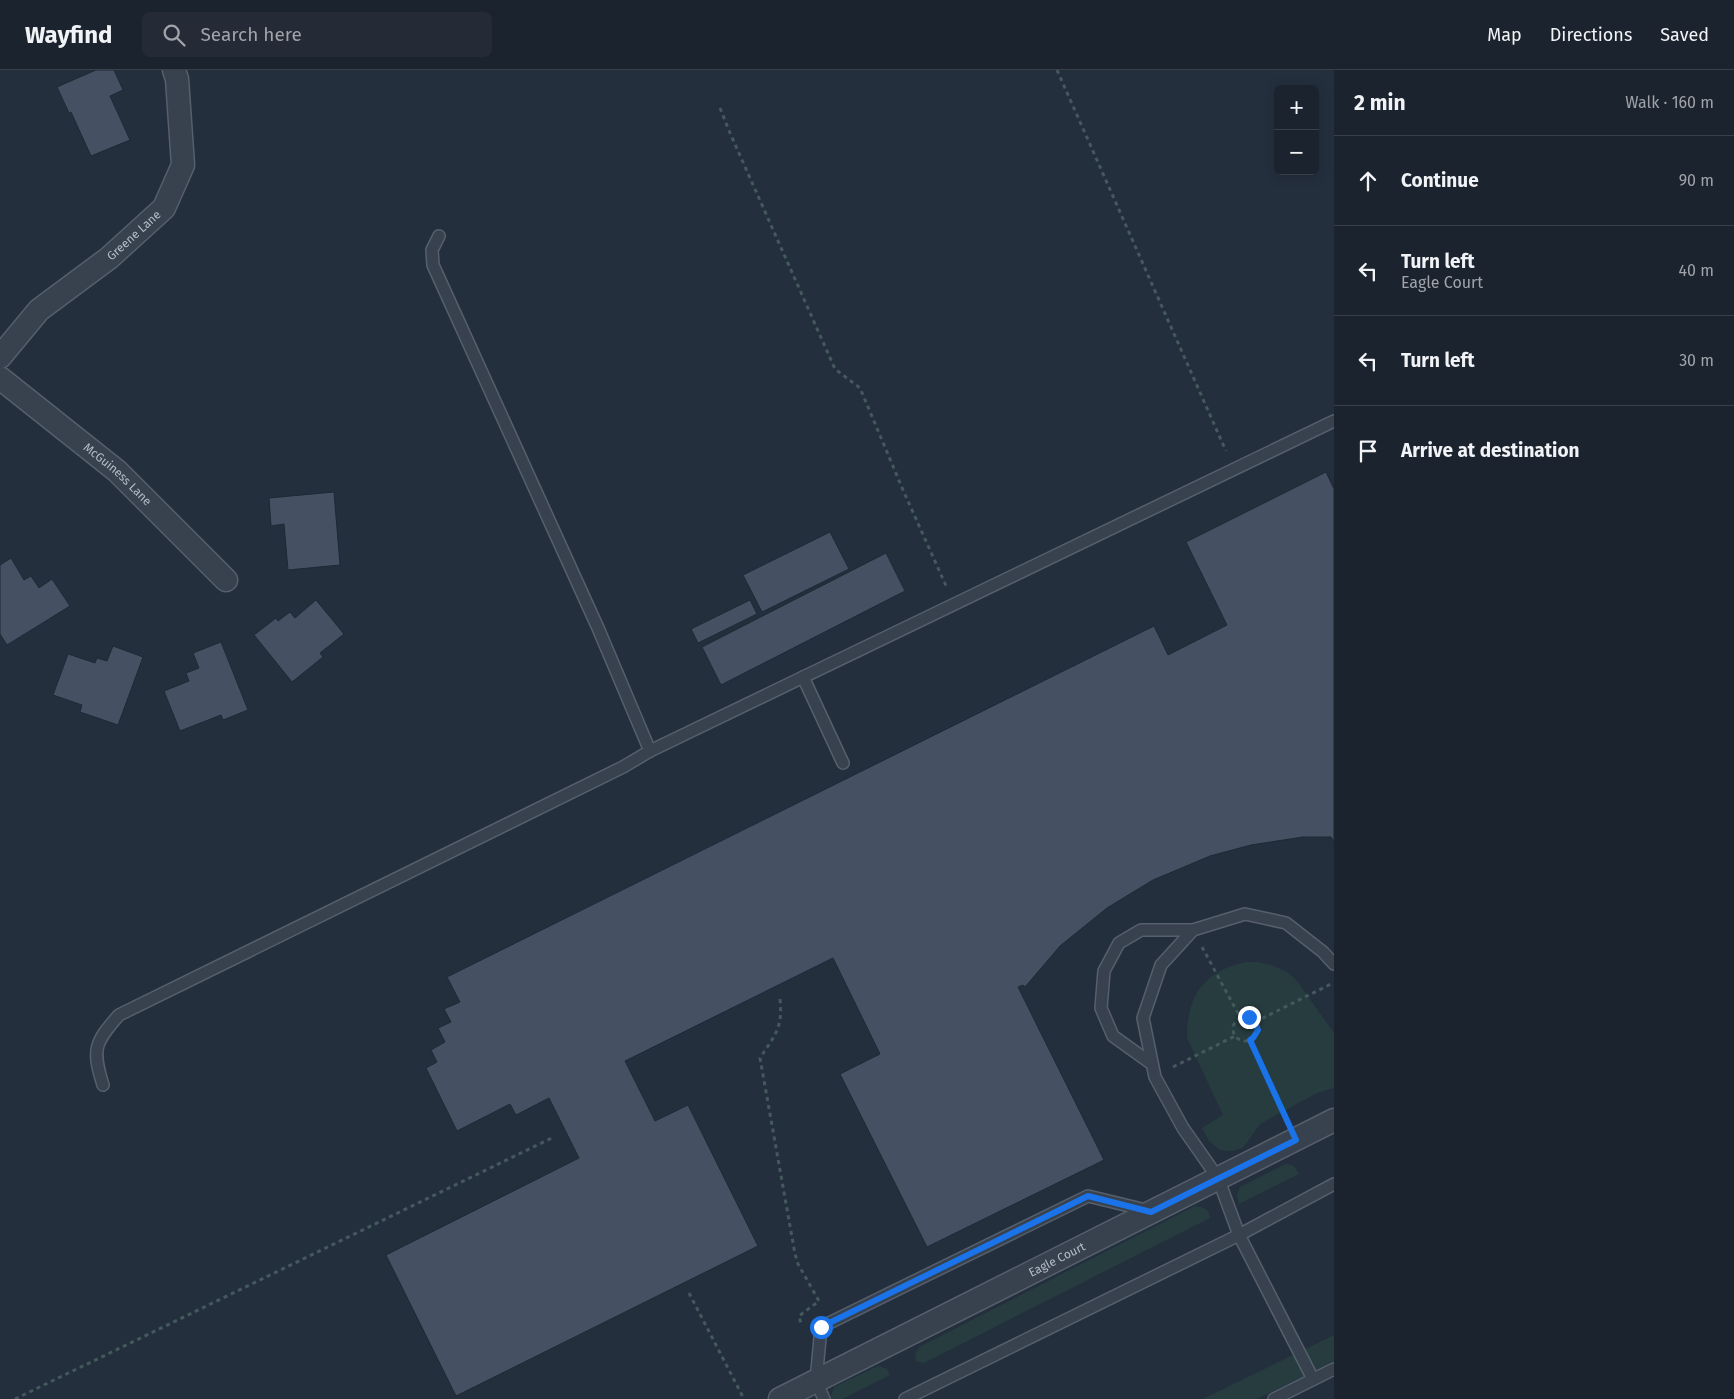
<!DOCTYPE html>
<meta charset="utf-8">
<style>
body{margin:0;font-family:"Fira Sans",sans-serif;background:#242b36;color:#f1f3f6}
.controls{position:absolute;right:15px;top:15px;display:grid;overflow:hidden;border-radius:8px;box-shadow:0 2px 12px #0003}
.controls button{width:45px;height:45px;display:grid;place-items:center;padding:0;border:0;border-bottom:1px solid #39404a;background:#1b232e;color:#f1f3f6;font:25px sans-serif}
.stop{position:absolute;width:15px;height:15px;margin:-11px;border:4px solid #1a73e8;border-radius:50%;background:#fff}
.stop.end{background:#1a73e8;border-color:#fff;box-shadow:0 1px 5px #0008}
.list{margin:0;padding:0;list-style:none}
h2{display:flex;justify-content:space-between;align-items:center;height:65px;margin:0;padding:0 20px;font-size:21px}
h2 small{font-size:16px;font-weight:400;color:#a0a4aa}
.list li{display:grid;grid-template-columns:32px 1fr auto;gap:15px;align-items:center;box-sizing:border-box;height:90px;padding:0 20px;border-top:1px solid #39404a}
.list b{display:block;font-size:19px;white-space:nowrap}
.list p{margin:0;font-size:16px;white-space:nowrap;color:#a0a4aa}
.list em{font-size:16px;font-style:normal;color:#a0a4aa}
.icon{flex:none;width:28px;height:28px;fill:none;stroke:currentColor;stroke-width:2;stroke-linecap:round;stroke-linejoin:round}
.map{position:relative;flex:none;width:1334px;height:1329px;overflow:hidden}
header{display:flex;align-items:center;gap:30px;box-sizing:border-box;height:70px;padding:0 25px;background:#1b232e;border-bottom:1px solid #39404a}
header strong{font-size:24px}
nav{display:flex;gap:28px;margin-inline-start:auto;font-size:18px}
.search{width:350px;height:45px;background:#242b36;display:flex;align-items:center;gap:12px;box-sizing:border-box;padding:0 18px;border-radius:8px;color:#a0a4aa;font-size:19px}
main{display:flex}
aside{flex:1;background:#1b232e}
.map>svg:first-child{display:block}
.green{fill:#263c3f}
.building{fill:#455162;stroke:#1f2835}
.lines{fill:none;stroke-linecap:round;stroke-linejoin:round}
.service-casing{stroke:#565f6c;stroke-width:14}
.minor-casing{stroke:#565f6c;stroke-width:25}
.path{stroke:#44595c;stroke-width:3;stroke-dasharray:4 4;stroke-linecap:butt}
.service{stroke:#38414e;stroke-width:11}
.minor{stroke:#38414e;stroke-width:22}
.route{stroke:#1a73e8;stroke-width:6}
.labels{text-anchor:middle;stroke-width:5;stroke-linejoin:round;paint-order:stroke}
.street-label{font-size:12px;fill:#b4bcc9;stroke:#1d2633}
</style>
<header>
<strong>Wayfind</strong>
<div class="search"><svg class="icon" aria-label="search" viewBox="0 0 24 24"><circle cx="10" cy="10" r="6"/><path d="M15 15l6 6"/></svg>Search here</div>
<nav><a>Map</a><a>Directions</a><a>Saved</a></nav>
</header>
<main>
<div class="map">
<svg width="1334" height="1329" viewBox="0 0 1334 1329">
<rect width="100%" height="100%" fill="#242f3e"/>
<g class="green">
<path d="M 1245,892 L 1259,892 L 1274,896 L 1287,902 L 1297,911 L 1334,963 L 1334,1018 L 1317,1023 L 1260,1054 L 1243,1078 L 1232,1081 L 1220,1080 L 1209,1071 L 1202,1058 L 1223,1045 L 1187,968 C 1187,926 1203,902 1245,892 Z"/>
<path d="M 1286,1094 L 1294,1096 L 1299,1104 L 1239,1134 L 1237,1125 L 1240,1117 Z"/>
<path d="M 1195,1136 C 1204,1138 1209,1138 1210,1148 L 924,1293 L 916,1291 C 914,1284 916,1281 921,1276 Z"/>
<path d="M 1334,1265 L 1334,1291 L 1257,1329 L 1203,1329 Z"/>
<path d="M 878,1296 L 887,1299 L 890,1305 L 842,1329 L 830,1329 L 834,1317 Z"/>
</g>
<g class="building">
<path d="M 96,0 L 114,0 L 123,20 L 110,26 L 130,70 L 91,86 L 71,42 L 69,43 L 57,17 Z"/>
<path d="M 1326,402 L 1334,419 L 1334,772 L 1331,767 L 1303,767 L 1251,775 L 1210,786 L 1153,810 L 1107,838 L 1060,876 L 1025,917 L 1023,915 L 1018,917 L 1104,1090 L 927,1177 L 840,1004 L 880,984 L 833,888 L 625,991 L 655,1051 L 688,1035 L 758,1176 L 456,1326 L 386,1185 L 579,1088 L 549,1028 L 516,1045 L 510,1034 L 457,1061 L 426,998 L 437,992 L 431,980 L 445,972 L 438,958 L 451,952 L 444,939 L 460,932 L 447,907 L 1154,556 L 1168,585 L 1227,555 L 1186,472 Z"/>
<path d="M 334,422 L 340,495 L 288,500 L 284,454 L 271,456 L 269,428 Z"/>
<path d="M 830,462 L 849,499 L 762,542 L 743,505 Z"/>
<path d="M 886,483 L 905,521 L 721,615 L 702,577 Z"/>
<path d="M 11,488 L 24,510 L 31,506 L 39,518 L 52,509 L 70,536 L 7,575 L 0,564 L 0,495 Z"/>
<path d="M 316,530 L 344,564 L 320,583 L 323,587 L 292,612 L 254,565 L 276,548 L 278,551 L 290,542 L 295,548 Z"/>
<path d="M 750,530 L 757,544 L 698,573 L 691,559 Z"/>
<path d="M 221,572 L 248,640 L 223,650 L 221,645 L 180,661 L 164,621 L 189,611 L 186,603 L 199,598 L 193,583 Z"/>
<path d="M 113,576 L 143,587 L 118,655 L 80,642 L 82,635 L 53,625 L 68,584 L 95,593 L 97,588 L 107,591 Z"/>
</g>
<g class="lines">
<g class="service-casing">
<g id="service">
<path d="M 439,166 L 432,180 L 433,195 L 598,558 L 650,681 L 1334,351"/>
<path d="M 803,607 L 843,693"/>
<path d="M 1334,894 L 1323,882 L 1286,853 L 1245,844 L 1193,860 L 1161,895 L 1143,948 L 1155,1007 L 1183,1058 L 1218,1108 L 1239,1165 L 1334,1114"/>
<path d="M 1152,994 L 1113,966 L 1101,938 L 1104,901 L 1119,873 L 1141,860 L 1193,860"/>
<path d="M 103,1015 C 92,980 94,973 119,945 L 623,697 L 650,681"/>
<path d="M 824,1329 L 816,1311 L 821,1257 L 1088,1126 L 1150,1141"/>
<path d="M 905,1329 L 1239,1165 L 1313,1309"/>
<path d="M 1274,1329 L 1334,1299"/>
</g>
</g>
<g class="minor-casing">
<g id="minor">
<path id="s1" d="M 0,287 L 39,240 L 109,188 L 164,138 L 183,95 L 177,9 L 174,0"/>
<path id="s2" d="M 0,308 L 117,401 L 226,510"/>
<path id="s3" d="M 780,1329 L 1334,1050"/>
</g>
</g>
<g class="path">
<path d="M 1057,0 L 1226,381"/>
<path d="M 720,38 L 730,63 L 835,299 L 860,318 L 903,420 L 947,518"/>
<path d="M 1202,877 L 1240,947"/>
<path d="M 780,929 C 783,958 775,965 760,988 L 795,1184 L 798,1194 L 819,1231 L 799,1246 L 801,1254"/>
<circle cx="1245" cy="959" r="12"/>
<path d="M 1255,952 L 1331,914"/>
<path d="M 1250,970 L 1285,1047"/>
<path d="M 1173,997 L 1235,966"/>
<path d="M 689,1223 L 744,1329"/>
<path d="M 15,1329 L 554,1067"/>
</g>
<use href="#service" class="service"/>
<use href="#minor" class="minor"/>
</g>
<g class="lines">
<path class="route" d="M 821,1257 L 1088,1126 L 1151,1142 L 1296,1070 L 1250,970 L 1253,968 L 1258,960 L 1255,952 L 1249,947"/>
</g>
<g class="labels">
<g class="street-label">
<text dy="4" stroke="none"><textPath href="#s1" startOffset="182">Greene Lane</textPath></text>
<text dy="4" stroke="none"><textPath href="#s2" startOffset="152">McGuiness Lane</textPath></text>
<text dy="4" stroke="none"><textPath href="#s3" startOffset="310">Eagle Court</textPath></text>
</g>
</g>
</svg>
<div class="controls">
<button>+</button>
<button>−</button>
</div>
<div class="stop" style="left:821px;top:1257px"></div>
<div class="stop end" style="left:1249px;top:947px"></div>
</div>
<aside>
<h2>2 min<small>Walk · 160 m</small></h2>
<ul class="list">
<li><svg class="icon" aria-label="ahead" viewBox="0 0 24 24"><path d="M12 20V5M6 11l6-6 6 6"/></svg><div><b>Continue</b></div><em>90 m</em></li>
<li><svg class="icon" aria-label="left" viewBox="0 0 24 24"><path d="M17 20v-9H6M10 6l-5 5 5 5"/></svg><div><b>Turn left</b><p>Eagle Court</p></div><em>40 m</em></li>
<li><svg class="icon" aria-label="left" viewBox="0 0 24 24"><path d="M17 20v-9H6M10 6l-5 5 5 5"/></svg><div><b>Turn left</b></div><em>30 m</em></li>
<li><svg class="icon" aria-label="arrive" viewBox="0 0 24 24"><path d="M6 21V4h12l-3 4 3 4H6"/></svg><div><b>Arrive at destination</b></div></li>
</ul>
</aside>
</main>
